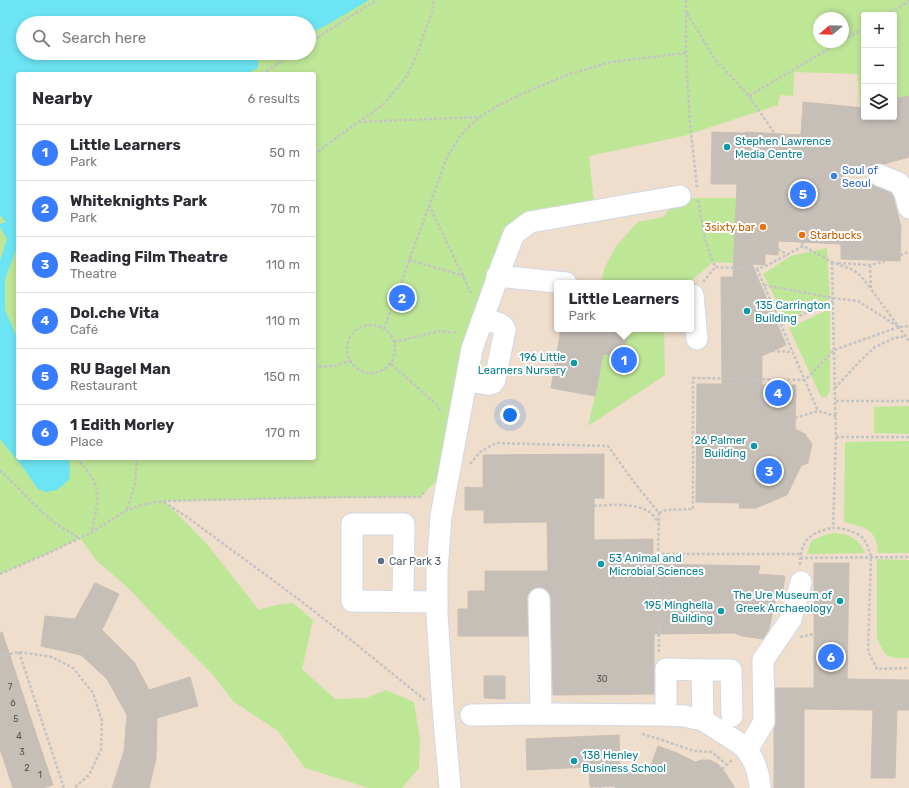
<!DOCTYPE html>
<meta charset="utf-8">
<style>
body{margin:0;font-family:Rubik,sans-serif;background:#f2f2f3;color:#2b2b33}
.controls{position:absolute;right:12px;top:12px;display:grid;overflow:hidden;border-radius:4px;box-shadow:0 2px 6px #0003}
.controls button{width:36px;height:36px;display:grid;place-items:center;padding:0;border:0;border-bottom:1px solid #e1e1e2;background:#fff;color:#2b2b33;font:20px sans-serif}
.compass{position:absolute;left:813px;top:12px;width:36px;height:36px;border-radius:50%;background:#fff;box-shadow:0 2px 6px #0003;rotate:251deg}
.you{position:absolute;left:510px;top:415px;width:14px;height:14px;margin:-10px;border:3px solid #fff;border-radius:50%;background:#1a73e8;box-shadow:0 0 0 6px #1a73e833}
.badge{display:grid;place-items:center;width:26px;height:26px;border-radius:50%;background:#387cff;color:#fff;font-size:13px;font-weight:700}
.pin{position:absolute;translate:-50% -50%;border:2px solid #fff;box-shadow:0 1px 4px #0006}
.popup{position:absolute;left:554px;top:280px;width:140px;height:52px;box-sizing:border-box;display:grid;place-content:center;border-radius:4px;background:#fff;filter:drop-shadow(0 1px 3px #0005);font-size:13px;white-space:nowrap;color:#7c7c81}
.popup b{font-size:15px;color:#2b2b33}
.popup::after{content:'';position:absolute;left:50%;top:100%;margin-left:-8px;border:8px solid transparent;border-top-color:#fff}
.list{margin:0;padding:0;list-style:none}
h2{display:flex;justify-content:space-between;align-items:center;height:52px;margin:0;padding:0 16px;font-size:17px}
h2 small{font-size:13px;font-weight:400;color:#7c7c81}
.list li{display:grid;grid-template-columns:26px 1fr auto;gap:12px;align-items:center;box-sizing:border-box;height:56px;padding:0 16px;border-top:1px solid #e1e1e2}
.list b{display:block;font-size:15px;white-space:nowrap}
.list p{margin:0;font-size:13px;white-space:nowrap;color:#7c7c81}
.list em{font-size:13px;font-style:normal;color:#7c7c81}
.icon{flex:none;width:22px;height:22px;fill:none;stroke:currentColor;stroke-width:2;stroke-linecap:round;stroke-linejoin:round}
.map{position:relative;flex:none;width:909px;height:788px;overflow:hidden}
.search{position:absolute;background:#fff;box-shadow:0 2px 6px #0003;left:16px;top:16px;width:300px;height:44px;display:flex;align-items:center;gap:10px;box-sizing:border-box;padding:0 14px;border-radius:22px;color:#7c7c81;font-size:15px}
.panel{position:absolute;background:#fff;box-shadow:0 2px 6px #0003;left:16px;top:72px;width:300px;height:388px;border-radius:4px}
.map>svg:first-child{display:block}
.education{fill:#efdecc;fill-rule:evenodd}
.green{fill:#bee697;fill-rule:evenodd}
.water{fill:#6ce4f3}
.building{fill:#c6bfb8;stroke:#c9bfb6}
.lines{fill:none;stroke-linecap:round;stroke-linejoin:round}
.minor-casing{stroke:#d2d8e4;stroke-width:23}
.path{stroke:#c4c4c4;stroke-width:2.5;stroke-dasharray:3 2;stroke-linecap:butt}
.minor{stroke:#fff;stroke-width:21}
.culture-dot{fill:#0f9aa8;stroke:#fff;stroke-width:1.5}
.shop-dot{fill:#3f7fe0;stroke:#fff;stroke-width:1.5}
.food-dot{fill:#e8710a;stroke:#fff;stroke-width:1.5}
.service-dot{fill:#5c6f8a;stroke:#fff;stroke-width:1.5}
.labels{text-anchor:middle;stroke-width:4;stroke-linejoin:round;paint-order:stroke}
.number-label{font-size:9px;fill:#52504e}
.culture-label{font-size:11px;fill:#0d838f;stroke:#fff;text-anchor:start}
.shop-label{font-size:11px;fill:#366cbe;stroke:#fff;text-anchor:start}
.food-label{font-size:11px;fill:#c56008;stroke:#fff;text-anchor:end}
.service-label{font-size:11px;fill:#4e5e75;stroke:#fff;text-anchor:start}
</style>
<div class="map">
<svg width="909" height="788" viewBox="0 0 909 788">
<rect width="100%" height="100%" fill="#ede4dd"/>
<path class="education" d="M 0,0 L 909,0 L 909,788 L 0,788 ZM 864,15 L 894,15 L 894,117 L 864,117 ZM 819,18 L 843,18 L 843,42 L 819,42 ZM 23,23 L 309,23 L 309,53 L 23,53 ZM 18,74 L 314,74 L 314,458 L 18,458 ZM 557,283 L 691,283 L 691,329 L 557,329 Z"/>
<g class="green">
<path d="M 0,0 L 909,0 L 909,96 L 894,99 L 894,15 L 864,15 L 864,107 L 860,108 L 858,74 L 794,72 L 793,96 L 780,95 L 778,105 L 684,136 L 589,156 L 595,211 L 514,234 L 441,477 L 420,497 L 165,501 L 207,544 L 259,610 L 276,605 L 293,603 L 313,620 L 302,669 L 335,699 L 366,698 L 386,690 L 414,702 L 420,740 L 419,768 L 402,788 L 369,788 L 305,768 L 278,731 L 234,702 L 213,675 L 163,625 L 128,588 L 96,560 L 80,538 L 51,552 L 0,574 ZM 819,18 L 843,18 L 843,42 L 819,42 ZM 23,23 L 309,23 L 309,53 L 23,53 ZM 18,74 L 314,74 L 314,458 L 18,458 Z"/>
<path d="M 685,198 L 737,198 L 734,263 L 713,262 L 689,283 L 615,283 L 602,281 L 604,269 L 616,246 L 638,222 L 663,217 L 678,199 Z"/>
<path d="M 827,248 L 830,299 L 786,320 L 763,274 L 791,256 Z"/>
<path d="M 830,309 L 830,390 L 827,397 L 821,397 L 789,328 Z"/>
<path d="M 628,329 L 664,329 L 665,375 L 588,426 L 595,396 L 601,365 L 585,351 L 623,357 Z"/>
<path d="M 909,406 L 909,434 L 874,433 L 874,407 Z"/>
<path d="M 909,441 L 909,553 L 878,553 C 877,537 873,530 856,525 C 852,524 848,524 844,521 L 845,442 Z"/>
<path d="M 833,533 C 842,533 854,536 860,544 C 862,546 863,550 865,553 L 807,554 L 811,541 L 825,535 Z"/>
<path d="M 877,559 L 909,560 L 909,658 L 896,658 L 886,655 L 881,647 L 877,638 Z"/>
</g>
<path class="water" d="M 0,0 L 369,0 L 325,26 L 309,34 L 309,23 L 288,23 L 285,20 L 271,23 L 23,23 L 23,53 L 258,53 L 258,68 L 246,74 L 18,74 L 18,245 L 5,279 L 5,310 L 18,340 L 18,458 L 69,458 L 70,471 L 69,480 L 57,490 L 46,492 L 38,489 L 21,465 L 0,439 L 0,261 L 7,239 L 0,227 L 0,224 L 6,222 L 0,215 Z"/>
<g class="building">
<path d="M 909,96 L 909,157 L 884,164 L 877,163 L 872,165 L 870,168 L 835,178 L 870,183 L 875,186 L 891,193 L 893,196 L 901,227 L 900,261 L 841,259 L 841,244 L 778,241 L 778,255 L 765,254 L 765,265 L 752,264 L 786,345 L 762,356 L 762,385 L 796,385 L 795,429 L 805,434 L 812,444 L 808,463 L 801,466 L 787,495 L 756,508 L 739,508 L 740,503 L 696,502 L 697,384 L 722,384 L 721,277 L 733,277 L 737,184 L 711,184 L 712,132 L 745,133 L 745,132 L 801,135 L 803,102 L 864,108 L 864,117 L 894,117 L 894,99 Z"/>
<path d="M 561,329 L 628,329 L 623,357 L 603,354 L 595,396 L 551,388 Z"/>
<path d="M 604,454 L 604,498 L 594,498 L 594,540 L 653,539 L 653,564 L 760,566 L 758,574 L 785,576 L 783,590 L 778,590 L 769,629 L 763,639 L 742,636 L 734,633 L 654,634 L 654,694 L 553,695 L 551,599 L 549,593 L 545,589 L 538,587 L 533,589 L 528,594 L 527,599 L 528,636 L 458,636 L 458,609 L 468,609 L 468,591 L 485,591 L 485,571 L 548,571 L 547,522 L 484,523 L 484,510 L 465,510 L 465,487 L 483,488 L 483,455 Z"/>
<path d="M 814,563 L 849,563 L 847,679 L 909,680 L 909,710 L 897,710 L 895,778 L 871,778 L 873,710 L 804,709 L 804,788 L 774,788 L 774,729 L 776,722 L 775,688 L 814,688 Z"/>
<path d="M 95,583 L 119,594 L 102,630 L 134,662 L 149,690 L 190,677 L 198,706 L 157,718 L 156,759 L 149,788 L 112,788 L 124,751 L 127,715 L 107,679 L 81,655 L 41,646 L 45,616 L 75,619 Z"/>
<path d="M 2,632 L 53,785 L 43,788 L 13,788 L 0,749 L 0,633 Z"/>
<path d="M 484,676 L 505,676 L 505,699 L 484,698 Z"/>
<path d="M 619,735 L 620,767 L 647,776 L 658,746 L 677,753 L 695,762 L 702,760 L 710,760 L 718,764 L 726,774 L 735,788 L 615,788 L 615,786 L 590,787 L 589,767 L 527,770 L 526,739 Z"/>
</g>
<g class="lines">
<g class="minor-casing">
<g id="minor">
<path d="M 879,175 L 899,183 L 905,193 L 909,208"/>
<path d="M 497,276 L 566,283"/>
<path d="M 691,295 L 693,295 L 697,339"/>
<path d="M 466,381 L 489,384 L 493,383 L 495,380 L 505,330 C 503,321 489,322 482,320"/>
<path d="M 539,599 L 541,714"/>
<path d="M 403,602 L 404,524 L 352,524 L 352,601 L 437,602"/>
<path d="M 702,670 L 731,670 L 732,716"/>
<path d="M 471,715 L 541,714 L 666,715 L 684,716 L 703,720 L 742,745 C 754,757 759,771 760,788"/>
<path d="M 666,715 L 666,669 L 702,670 L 703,720"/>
<path d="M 747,750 L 764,722 L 763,660 L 791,619 L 801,582"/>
<path d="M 450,788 L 443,708 L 437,614 L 437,571 L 441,516 L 472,349 L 502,265 L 514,234 L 530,222 L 680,196"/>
</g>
</g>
<g class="path">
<path d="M 686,0 L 686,53 L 690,123 L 697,187"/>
<path d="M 687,13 L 714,58 L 749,96 L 775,134"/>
<path d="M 886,15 L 909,1"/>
<path d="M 843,40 L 864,28"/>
<path d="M 309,43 L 348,18 L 377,0"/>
<path d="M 262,74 L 294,53"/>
<path d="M 749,96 L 840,42"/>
<path d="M 359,122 L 480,117"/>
<path d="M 314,155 L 333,140 L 384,104 L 406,77 L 417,54 L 432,12 L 434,0"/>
<path d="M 698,200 L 705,240 L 715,267 L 757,269 L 766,266 L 803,246 L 832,262 L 853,270 L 860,275 L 871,289"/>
<path d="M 429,205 L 471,293"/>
<path d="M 802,242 L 803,246"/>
<path d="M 778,249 L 788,255"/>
<path d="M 900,255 L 909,252"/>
<path d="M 409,260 L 464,276"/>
<path d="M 832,262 L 835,401 L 836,437 L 833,528"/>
<path d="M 838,263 L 870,265 L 885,261"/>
<path d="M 870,265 L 871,289 L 909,341"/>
<path d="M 757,269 L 818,411"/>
<path d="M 703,282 L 715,267"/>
<path d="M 764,285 L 833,298 L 858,301 L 899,327 L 909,326"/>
<path d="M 781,324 L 833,301"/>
<circle cx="371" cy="349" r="24"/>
<path d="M 384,329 L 444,165 L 449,154 L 459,138 L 467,128 L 480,117 L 499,105 L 535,88 L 570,74 L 611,62 L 686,53"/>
<path d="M 394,342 L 439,331 L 458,333"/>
<path d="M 772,351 L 793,352"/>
<path d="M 391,364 L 437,405 L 441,412"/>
<path d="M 314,367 L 334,366 L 350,361"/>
<path d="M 835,388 L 859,362 L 875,347 L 894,338 L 906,336"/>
<path d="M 836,401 L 909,401"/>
<path d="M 795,418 L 818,411 L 836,416"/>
<path d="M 836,437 L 909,437"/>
<path d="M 77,458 C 83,467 93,476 96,487 C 100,501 94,517 92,531"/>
<path d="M 470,464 L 480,452 L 496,443 L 608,446 L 633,481 L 659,513 L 658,554 L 800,554"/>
<path d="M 0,470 L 43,513 L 55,523 L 79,538"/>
<path d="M 164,502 L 187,517 L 297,598 L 351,640 L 425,700"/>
<path d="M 594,506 C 612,505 635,502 651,513 C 654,516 656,520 659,523"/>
<path d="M 127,509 L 135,484 L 137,458"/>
<path d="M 659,513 L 666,510 L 693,509 L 693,378 L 805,380 L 834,350 L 899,327"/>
<path d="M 658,554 L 659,653"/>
<path d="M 800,558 L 909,557"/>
<path d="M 800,565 C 800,557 801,549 806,541 C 810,535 825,528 833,528 C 841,527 856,532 862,537 C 867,543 869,549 871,557 L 868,651 L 877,669 L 909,668"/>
<path d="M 0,574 L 51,552 L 80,538 L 92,532 L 127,510 L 145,504 L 164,501 L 337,497 L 420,497 L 426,491"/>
<path d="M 800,637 L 814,634"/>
<path d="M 19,652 L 64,788"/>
<path d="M 0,656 L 19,652 L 52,657 L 73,668 L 93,693 L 102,721 L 101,750 L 89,775 L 74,788"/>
<path d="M 642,734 L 659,739 L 694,751 L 712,752 L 727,765"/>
<path d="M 722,769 L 732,760"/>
<path d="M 600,787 L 600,788"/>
</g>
<use href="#minor" class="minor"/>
</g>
<g class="culture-dot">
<circle cx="727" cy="147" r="4"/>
<circle cx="747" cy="311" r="4"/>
<circle cx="574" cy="363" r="4"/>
<circle cx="754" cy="446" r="4"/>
<circle cx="601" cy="564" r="4"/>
<circle cx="840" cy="601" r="4"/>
<circle cx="721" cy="611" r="4"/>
<circle cx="574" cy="761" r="4"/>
</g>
<circle class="shop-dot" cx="834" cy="176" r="4"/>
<g class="food-dot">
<circle cx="763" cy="227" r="4"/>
<circle cx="802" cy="235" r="4"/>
</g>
<circle class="service-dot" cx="381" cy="561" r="4"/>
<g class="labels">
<g class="number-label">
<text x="602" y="682">30</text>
<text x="10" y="690">7</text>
<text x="13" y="706">6</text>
<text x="16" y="722">5</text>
<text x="19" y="739">4</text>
<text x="22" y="755">3</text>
<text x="27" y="771">2</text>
<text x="40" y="778">1</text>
</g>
<g class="culture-label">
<text x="735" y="145">Stephen Lawrence<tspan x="735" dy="13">Media Centre</tspan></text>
<text x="755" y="309">135 Carrington<tspan x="755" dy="13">Building</tspan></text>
<text x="566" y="361" text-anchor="end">196 Little<tspan x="566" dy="13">Learners Nursery</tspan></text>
<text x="746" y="444" text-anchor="end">26 Palmer<tspan x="746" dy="13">Building</tspan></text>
<text x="609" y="562">53 Animal and<tspan x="609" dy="13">Microbial Sciences</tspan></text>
<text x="832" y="599" text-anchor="end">The Ure Museum of<tspan x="832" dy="13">Greek Archaeology</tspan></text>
<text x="713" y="609" text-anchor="end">195 Minghella<tspan x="713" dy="13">Building</tspan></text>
<text x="582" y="759">138 Henley<tspan x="582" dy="13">Business School</tspan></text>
</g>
<g class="shop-label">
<text x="842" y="174">Soul of<tspan x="842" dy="13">Seoul</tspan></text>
</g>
<g class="food-label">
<text x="755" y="231">3sixty bar</text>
<text x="810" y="239" text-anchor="start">Starbucks</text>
</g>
<g class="service-label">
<text x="389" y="565">Car Park 3</text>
</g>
</g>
</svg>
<div class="controls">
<button>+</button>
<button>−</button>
<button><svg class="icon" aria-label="layers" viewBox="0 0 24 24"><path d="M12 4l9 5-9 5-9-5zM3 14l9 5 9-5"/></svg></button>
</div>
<svg class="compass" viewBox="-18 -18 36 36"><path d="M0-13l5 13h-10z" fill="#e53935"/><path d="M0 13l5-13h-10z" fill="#7c7c81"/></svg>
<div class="you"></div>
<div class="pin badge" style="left:624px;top:360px">1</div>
<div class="popup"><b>Little Learners</b>Park</div>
<div class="pin badge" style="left:402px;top:298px">2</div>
<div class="pin badge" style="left:769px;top:471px">3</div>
<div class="pin badge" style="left:778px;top:393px">4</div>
<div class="pin badge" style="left:803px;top:194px">5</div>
<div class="pin badge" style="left:831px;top:657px">6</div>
<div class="search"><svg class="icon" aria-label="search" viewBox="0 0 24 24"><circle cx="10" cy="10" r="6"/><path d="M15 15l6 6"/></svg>Search here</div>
<section class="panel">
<h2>Nearby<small>6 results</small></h2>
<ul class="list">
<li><span class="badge">1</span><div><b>Little Learners</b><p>Park</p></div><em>50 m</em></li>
<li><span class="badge">2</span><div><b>Whiteknights Park</b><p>Park</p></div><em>70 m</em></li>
<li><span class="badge">3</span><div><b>Reading Film Theatre</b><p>Theatre</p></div><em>110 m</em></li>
<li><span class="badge">4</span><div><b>Dol.che Vita</b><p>Café</p></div><em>110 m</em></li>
<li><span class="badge">5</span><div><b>RU Bagel Man</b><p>Restaurant</p></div><em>150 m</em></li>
<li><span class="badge">6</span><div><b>1 Edith Morley</b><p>Place</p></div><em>170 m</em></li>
</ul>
</section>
</div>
